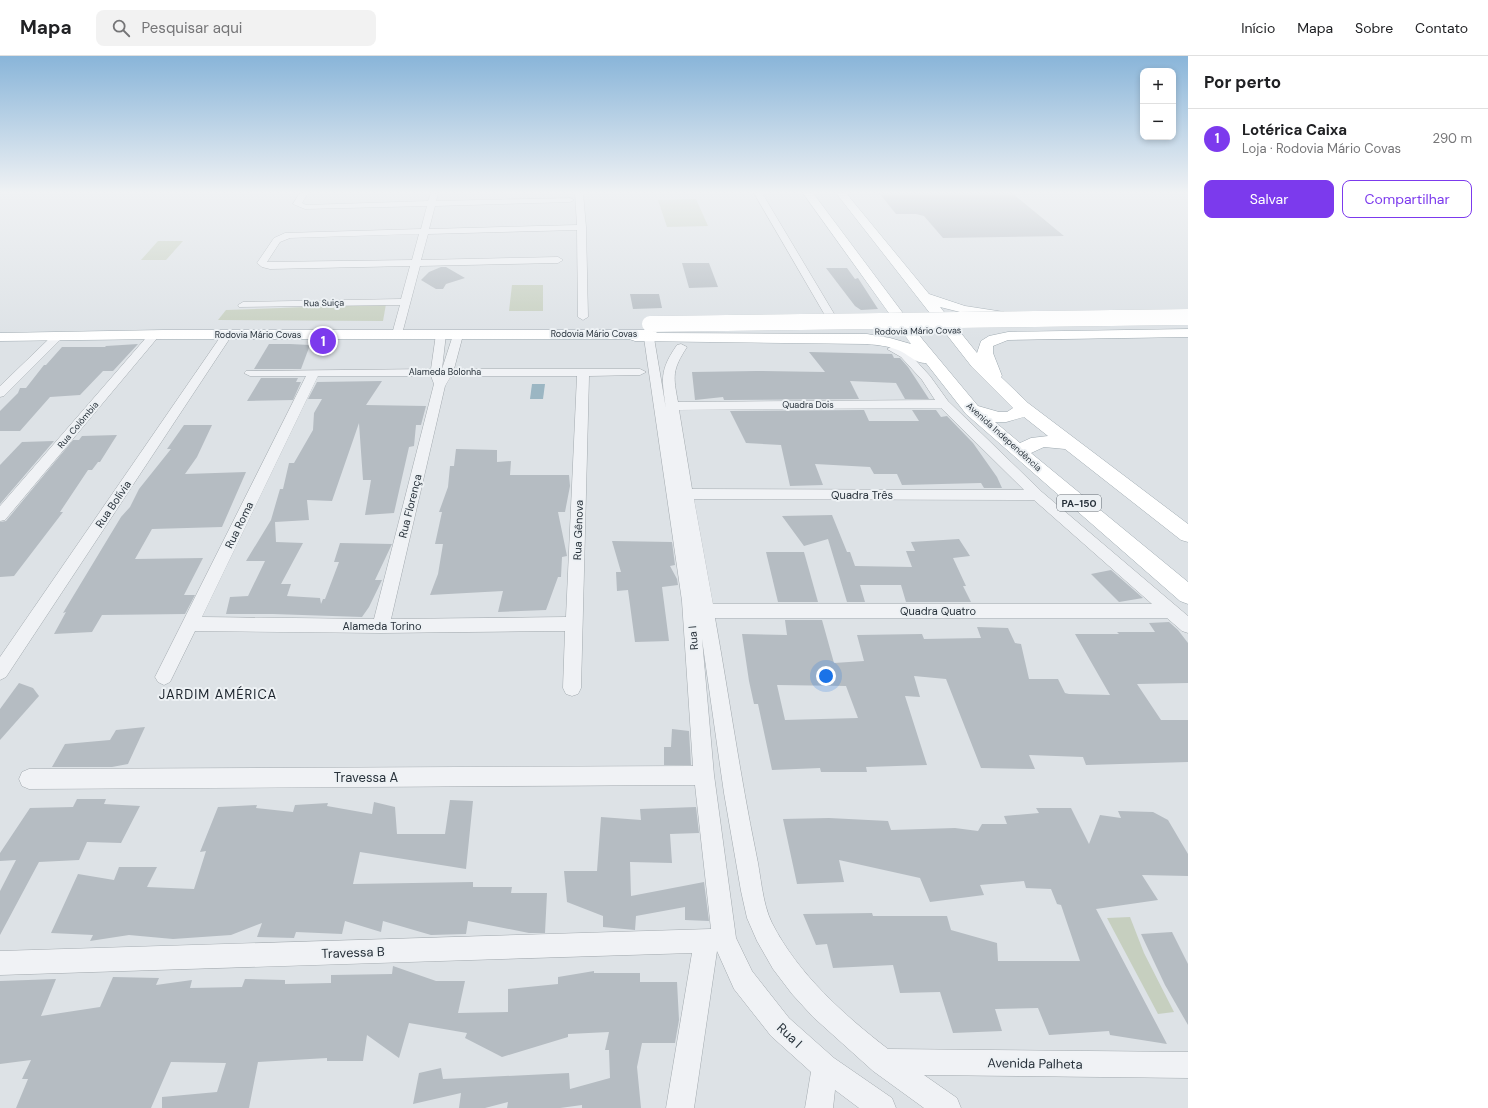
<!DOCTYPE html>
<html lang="pt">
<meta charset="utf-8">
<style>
body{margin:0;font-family:"DM Sans",sans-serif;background:#f2f2f2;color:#202124}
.controls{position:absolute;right:12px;top:12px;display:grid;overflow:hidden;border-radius:8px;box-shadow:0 2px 6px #0003}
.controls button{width:36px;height:36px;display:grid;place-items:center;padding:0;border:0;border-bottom:1px solid #e0e0e0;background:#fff;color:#202124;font:20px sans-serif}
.you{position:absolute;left:826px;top:620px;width:14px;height:14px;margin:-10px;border:3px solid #fff;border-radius:50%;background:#1a73e8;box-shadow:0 0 0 6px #1a73e833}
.badge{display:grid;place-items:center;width:26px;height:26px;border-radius:50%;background:#7c3aed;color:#fff;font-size:13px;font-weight:700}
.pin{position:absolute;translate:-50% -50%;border:2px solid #fff;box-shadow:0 1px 4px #0006}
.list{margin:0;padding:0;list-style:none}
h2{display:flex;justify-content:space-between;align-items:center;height:52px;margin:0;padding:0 16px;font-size:17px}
h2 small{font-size:13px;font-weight:400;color:#757577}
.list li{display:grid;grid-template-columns:26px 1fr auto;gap:12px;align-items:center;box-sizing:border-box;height:60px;padding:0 16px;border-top:1px solid #e0e0e0}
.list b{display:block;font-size:15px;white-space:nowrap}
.list p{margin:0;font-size:13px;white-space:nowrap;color:#757577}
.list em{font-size:13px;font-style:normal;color:#757577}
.actions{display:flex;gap:8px;padding:12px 16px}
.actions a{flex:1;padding:9px 0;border:1px solid #7c3aed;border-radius:8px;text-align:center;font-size:14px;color:#7c3aed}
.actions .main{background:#7c3aed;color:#fff}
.icon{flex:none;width:22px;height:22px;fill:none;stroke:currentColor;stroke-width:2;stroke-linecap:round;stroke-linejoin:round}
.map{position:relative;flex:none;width:1188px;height:1052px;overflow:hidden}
header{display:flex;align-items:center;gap:24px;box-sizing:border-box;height:56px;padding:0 20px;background:#fff;border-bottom:1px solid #e0e0e0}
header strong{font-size:19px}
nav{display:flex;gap:22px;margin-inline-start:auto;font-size:14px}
.search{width:280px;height:36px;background:#f2f2f2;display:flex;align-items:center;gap:10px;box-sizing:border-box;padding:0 14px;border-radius:8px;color:#757577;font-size:15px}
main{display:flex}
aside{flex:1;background:#fff}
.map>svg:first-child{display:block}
.green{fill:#c6cfbf}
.water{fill:#9bb6c3}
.building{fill:#b5bcc2;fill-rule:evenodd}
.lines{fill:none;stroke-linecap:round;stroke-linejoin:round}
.minor-casing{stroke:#a3aaaf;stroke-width:1}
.primary-casing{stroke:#9ea9b0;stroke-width:1}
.minor{fill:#f0f2f5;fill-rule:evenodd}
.primary{fill:#fff;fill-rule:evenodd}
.primary-bridge-casing{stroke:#9ea9b0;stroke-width:16;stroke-linecap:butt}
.primary-bridge{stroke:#fff;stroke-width:16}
.labels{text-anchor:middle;stroke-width:4;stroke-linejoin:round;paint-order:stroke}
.far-street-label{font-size:9px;fill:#28323b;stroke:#edf1f4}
.shield{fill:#edf1f4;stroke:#636b72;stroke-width:1}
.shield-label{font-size:10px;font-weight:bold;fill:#28323b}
.street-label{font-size:11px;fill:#28323b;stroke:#edf1f4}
.quarter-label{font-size:13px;letter-spacing:1px;fill:#1b232c;stroke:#edf1f4}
.near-street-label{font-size:13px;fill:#28323b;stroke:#edf1f4}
</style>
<header>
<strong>Mapa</strong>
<div class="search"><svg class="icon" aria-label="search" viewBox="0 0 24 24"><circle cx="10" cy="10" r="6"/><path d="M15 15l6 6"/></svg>Pesquisar aqui</div>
<nav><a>Início</a><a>Mapa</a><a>Sobre</a><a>Contato</a></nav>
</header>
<main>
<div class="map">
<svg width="1188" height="1052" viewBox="0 0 1188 1052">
<rect width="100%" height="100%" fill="#dde2e6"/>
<g class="green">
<path d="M 696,143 L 708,170 L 667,171 L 658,144 Z"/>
<path d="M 158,185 L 183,185 L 166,204 L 141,204 Z"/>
<path d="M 512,229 L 543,229 L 543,255 L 509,255 Z"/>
<path d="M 386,248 L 383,265 L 218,264 L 226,254 Z"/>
<path d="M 1130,861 L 1144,897 L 1174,956 L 1158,958 L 1107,862 Z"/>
</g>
<path class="water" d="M 532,328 L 545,328 L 543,343 L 530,343 Z"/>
<g class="building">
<path d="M 879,137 L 1012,137 L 1064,180 L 943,182 L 924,160 L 916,158 L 896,158 Z"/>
<path d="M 682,207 L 709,207 L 718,231 L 689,232 Z"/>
<path d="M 441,211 L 446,211 L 465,222 L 446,228 L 443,233 L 436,233 L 421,224 L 429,216 Z"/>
<path d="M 826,212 L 847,212 L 855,223 L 858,222 L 878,253 L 861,254 L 855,250 Z"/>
<path d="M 630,238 L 659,238 L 662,252 L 633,253 Z"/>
<path d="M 138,288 L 113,315 L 103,315 L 80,339 L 50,341 L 20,375 L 0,375 L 0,355 L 18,337 L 20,332 L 26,332 L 44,309 L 46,309 L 62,291 L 105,291 L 106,290 Z"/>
<path d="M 269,288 L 290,288 L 310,289 L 301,313 L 254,313 Z"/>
<path d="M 809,296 L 892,298 L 894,302 L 900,302 L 908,311 L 929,343 L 905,343 L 896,327 L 850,325 L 859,343 L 724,344 L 723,341 L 695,344 L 692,316 L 756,315 L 825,316 Z"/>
<path d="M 261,322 L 298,322 L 296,326 L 301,326 L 293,344 L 247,345 Z"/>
<path d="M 382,325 L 366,349 L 426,350 L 421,369 L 416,369 L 414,390 L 409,391 L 394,457 L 365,459 L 371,424 L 363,424 L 359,367 L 332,445 L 307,444 L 309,464 L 275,466 L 276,486 L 303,487 L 281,528 L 291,528 L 287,540 L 320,542 L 321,548 L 323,543 L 325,543 L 339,506 L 334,506 L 340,487 L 392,488 L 375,524 L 382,524 L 369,551 L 362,561 L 273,558 L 226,558 L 230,541 L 248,540 L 265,505 L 246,505 L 271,464 L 280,433 L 283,433 L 289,407 L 294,407 L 313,374 L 314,357 L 322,343 L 308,343 L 317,326 Z"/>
<path d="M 864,354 L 869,365 L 919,365 L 912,354 L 936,354 L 941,361 L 947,360 L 973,387 L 997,421 L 1002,432 L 984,432 L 981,427 L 902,429 L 897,418 L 874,418 L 870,411 L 815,408 L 823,429 L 790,430 L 781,389 L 746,387 L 730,355 Z"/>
<path d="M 184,369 L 212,369 L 197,401 L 185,418 L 246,416 L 222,471 L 152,473 L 135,503 L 203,502 L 184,539 L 195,539 L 185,558 L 102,559 L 92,576 L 54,578 L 66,556 L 63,557 L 121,461 L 130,451 L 139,433 L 171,393 L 167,393 Z"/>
<path d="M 117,379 L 100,406 L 98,406 L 92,414 L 88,414 L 60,456 L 63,456 L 14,520 L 0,521 L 0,466 L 6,465 L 73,384 L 79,384 L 82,380 Z"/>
<path d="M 54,385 L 0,448 L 0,409 L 22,386 Z"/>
<path d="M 456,393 L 497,394 L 497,406 L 511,405 L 510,419 L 569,419 L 570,430 L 565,456 L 558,456 L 567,500 L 562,501 L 561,521 L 558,521 L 546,554 L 498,556 L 503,535 L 430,539 L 438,518 L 443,488 L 435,488 L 442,456 L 439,456 L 448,431 L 450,410 L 454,410 Z"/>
<path d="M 832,459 L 847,496 L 850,496 L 855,510 L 912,511 L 906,495 L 915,495 L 911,486 L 959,483 L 970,500 L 953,502 L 966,530 L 963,530 L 971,546 L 906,546 L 901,529 L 860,529 L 865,546 L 847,546 L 828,483 L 804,490 L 782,460 Z"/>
<path d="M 612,485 L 672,486 L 675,509 L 670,510 L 677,523 L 678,529 L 662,531 L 669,585 L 635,586 L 628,534 L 617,535 L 616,516 L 621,516 Z"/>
<path d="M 766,496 L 804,496 L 818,546 L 778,546 Z"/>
<path d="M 1111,514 L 1143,542 L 1119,546 L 1091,518 Z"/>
<path d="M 785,564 L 822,564 L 834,607 L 864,605 L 857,579 L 922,578 L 924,583 L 981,582 L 977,571 L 1008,572 L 1015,587 L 1021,588 L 1029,623 L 1058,623 L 1065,637 L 1069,638 L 1110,639 L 1075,578 L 1119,578 L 1117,576 L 1155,576 L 1149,567 L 1169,566 L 1178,574 L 1188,587 L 1188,627 L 1137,628 L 1161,664 L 1188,664 L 1188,706 L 1086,709 L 1083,701 L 1029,699 L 1035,713 L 981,712 L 946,623 L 914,620 L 920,641 L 905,640 L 927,709 L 866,711 L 867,716 L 821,716 L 820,712 L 772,714 L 758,648 L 754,648 L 749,625 L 742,578 L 787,579 ZM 777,629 L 846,630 L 858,662 L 785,664 Z"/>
<path d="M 19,627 L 33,632 L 39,640 L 0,684 L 0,653 Z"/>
<path d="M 145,671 L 128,708 L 112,711 L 52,711 L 65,688 L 110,684 L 116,674 Z"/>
<path d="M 672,673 L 689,675 L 691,709 L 664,709 L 664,691 L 671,691 Z"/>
<path d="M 77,743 L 106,743 L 104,748 L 140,750 L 121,787 L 87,786 L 79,804 L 39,806 L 0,879 L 0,835 L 16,804 L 0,805 L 0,797 L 30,752 L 73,751 Z"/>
<path d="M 450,744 L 473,745 L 466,813 L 360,796 L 353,828 L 473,826 L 473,831 L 512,831 L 511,837 L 547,837 L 545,877 L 529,877 L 468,865 L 466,878 L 431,879 L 383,865 L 381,876 L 345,865 L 342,878 L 296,876 L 294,882 L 257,881 L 262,867 L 231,879 L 173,883 L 129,879 L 90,885 L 93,879 L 51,877 L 78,818 L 114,824 L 119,811 L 157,811 L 147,831 L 194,833 L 206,795 L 200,796 L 218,751 L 257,749 L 256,752 L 293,756 L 295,749 L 328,747 L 327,750 L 372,758 L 374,746 L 395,751 L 397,778 L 445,778 Z"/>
<path d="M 696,751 L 699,777 L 670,778 L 672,807 L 630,806 L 631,840 L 704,826 L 709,865 L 685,864 L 685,851 L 636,860 L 635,874 L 603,871 L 603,860 L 567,846 L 564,815 L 597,815 L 601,761 L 641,764 L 640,753 Z"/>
<path d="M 1036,752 L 1071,752 L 1089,788 L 1100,759 L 1121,762 L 1118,755 L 1153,756 L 1168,764 L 1188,798 L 1188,820 L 1142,819 L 1158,844 L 1096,853 L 1167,988 L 1110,979 L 1109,975 L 1049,979 L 1038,952 L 995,953 L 1002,975 L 953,977 L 940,936 L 900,937 L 893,909 L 833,912 L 827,888 L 816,889 L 803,858 L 872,857 L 873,860 L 947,860 L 951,874 L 997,887 L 998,905 L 1080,905 L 1061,849 L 1057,848 L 1051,833 L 1026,832 L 1024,825 L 980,829 L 984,839 L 930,846 L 920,822 L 839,804 L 844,826 L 797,828 L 783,763 L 829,762 L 888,765 L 891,774 L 955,772 L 978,775 L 982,768 L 1007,768 L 1004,760 L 1039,757 Z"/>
<path d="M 1172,876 L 1188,908 L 1188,969 L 1165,929 L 1141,878 Z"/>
<path d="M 393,910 L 436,925 L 465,925 L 458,957 L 508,956 L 508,933 L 558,928 L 558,921 L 594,915 L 594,917 L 640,917 L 640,926 L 677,926 L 679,964 L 675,987 L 642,987 L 637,1011 L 641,1052 L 582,1052 L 582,1049 L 560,1052 L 507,1052 L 508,1046 L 485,1052 L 459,1052 L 461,1037 L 413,1048 L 419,1017 L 441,1012 L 443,1023 L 569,1017 L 570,1033 L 610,1022 L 609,994 L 605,994 L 609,976 L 568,978 L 568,981 L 502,1001 L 465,982 L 467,977 L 409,967 L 399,1002 L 367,979 L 363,1005 L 327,1005 L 327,1002 L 258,1006 L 249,1052 L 162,1052 L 162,1041 L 217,1036 L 226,1007 L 171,1006 L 151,1052 L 16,1052 L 28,1023 L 22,1023 L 31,1004 L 0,1008 L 0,925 L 56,923 L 41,960 L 100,951 L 113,921 L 159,922 L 156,929 L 192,924 L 190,932 L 242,931 L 245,923 L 285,924 L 285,928 L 331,927 L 331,919 L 392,918 Z"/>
</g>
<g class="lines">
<g class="minor-casing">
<g id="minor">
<path d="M 300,137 L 308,137 L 302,147 L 306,149 L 428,145 L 431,137 L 438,138 L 436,145 L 570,142 L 574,144 L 570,146 L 435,150 L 429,173 L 577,169 L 575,137 L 583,137 L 586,171 L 588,261 L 583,264 L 578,261 L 577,174 L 428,178 L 421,204 L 558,201 L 563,204 L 558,207 L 420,210 L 402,278 L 397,281 L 392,278 L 400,249 L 239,251 L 238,249 L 243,246 L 401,243 L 410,210 L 270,213 L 262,211 L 257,207 L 274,182 L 285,177 L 421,173 L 427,150 L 305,153 L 293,148 ZM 419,178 L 412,204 L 267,206 L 280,186 L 290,182 Z"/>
<path d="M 754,137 L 762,137 L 836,261 L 835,263 L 827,263 L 826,261 Z"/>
<path d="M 155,275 L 160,278 L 159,280 L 5,464 L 0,465 L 0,450 L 151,276 Z"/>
<path d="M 441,275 L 446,278 L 442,313 L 453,279 L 458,276 L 463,279 L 454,313 L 640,313 L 646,316 L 640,319 L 589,320 L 581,632 L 578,638 L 572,640 L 566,638 L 563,632 L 565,575 L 381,577 L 195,575 L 170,626 L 164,629 L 158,626 L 155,621 L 306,320 L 250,320 L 244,317 L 246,315 L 431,313 L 436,278 ZM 318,320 L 431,320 L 434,328 L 374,563 L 202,561 ZM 451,320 L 577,320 L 566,561 L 391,563 L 445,330 Z"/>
<path d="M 227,276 L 232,279 L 6,621 L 0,624 L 0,601 L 223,277 Z"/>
<path d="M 58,277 L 62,278 L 63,280 L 62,282 L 4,340 L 0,341 L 0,330 L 54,278 Z"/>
<path d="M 649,279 L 654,282 L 666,353 C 662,323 659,315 677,289 L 681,288 L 687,291 C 672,314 673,320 678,346 L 935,344 L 922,324 L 901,301 L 887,293 L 893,290 L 909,297 L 930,320 L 948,345 L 1042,436 L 1188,560 L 1188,577 L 1182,575 L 1167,562 L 715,562 C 729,640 740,719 756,797 C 761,819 762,847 772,867 C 798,918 844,959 888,993 L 1188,996 L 1188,1022 L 924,1019 L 957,1042 L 961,1052 L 924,1052 L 873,1015 L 813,961 L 792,938 L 773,913 L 757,885 L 747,862 L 741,835 L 724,737 L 702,583 L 714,719 L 736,882 L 752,915 L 789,962 L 834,1002 L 892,1042 L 896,1052 L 859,1052 L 835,1034 L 833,1052 L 805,1052 L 811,1016 L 771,980 L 734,933 L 717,895 L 694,1052 L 666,1052 L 692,897 L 0,919 L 0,895 L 711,873 L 695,729 L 29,733 L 22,730 L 19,723 L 22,716 L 29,713 L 693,710 L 682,545 L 644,282 ZM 941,352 L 1024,434 L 692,433 L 679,354 ZM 694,443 L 1034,444 L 1152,548 L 713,548 Z"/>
</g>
</g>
<g class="primary-casing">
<path id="primary" d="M 803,137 L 813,137 L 923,284 L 978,350 L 999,356 L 1007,356 L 1013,352 L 972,311 L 836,137 L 846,137 L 929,238 L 965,250 L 1004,256 L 1006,259 L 1004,262 L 980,261 L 940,251 L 977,297 L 981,285 L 989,280 L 1008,276 L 1188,273 L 1188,281 L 1008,284 L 993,290 L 993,297 L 1002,320 L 1001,321 L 1028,347 L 1188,468 L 1188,486 L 1181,484 L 1065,393 L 1044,391 L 1031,397 L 1188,526 L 1188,548 L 1180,545 L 966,358 L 926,307 C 916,308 907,297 898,294 C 888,290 878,289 867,288 L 635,285 L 629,283 L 163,283 L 0,285 L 0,277 L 163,274 L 651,274 L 658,277 L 867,278 L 890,282 L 911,288 ZM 1024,361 L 1048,380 L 1031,382 L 1020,387 L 995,366 L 1006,366 Z"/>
</g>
<use href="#minor" class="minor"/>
<use href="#primary" class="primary"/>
<g class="primary-bridge-casing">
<path id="primary-bridge" d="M 650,268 L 1188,261"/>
</g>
<use href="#primary-bridge" class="primary-bridge"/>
</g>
<linearGradient id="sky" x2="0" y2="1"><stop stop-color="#89b5d9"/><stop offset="0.48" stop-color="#f0f2f4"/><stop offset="1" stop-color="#f0f2f4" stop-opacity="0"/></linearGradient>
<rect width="1188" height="284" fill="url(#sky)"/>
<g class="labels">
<g class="far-street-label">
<text transform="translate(324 247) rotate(-1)" y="3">Rua Suiça</text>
<text transform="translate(918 275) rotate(-1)" y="3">Rodovia Mário Covas</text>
<text x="594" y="281">Rodovia Mário Covas</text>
<text x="258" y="282">Rodovia Mário Covas</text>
<text x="445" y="319">Alameda Bolonha</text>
<text x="808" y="352">Quadra Dois</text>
<text transform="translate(78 369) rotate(-50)" y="3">Rua Colômbia</text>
<text transform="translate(1004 381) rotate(42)" y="3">Avenida Independência</text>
</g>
<rect class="shield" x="1057" y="439" width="44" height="16" rx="3"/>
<g class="shield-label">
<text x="1079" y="451">PA-150</text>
</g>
<g class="street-label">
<text x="862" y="443">Quadra Três</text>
<text transform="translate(113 448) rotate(-56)" y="4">Rua Bolívia</text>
<text transform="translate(410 450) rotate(-76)" y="4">Rua Florença</text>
<text transform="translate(239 469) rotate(-64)" y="4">Rua Roma</text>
<text transform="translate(578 474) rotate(-88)" y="4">Rua Gênova</text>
<text x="938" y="559">Quadra Quatro</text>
<text x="382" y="574">Alameda Torino</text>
<text transform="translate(693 582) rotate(-95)" y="4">Rua I</text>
</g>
<g class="quarter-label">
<text x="218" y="643">JARDIM AMÉRICA</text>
</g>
<g class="near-street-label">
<text x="366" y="726">Travessa A</text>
<text transform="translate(353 896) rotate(-2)" y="5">Travessa B</text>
<text transform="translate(790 979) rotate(43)" y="5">Rua I</text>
<text transform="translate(1035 1007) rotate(1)" y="5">Avenida Palheta</text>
</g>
</g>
</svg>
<div class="controls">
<button>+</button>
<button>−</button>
</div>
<div class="you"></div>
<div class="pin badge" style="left:323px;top:285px">1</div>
</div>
<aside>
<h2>Por perto<small></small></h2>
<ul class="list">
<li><span class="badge">1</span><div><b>Lotérica Caixa</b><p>Loja · Rodovia Mário Covas</p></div><em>290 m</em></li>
</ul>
<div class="actions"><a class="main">Salvar</a><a>Compartilhar</a></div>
</aside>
</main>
